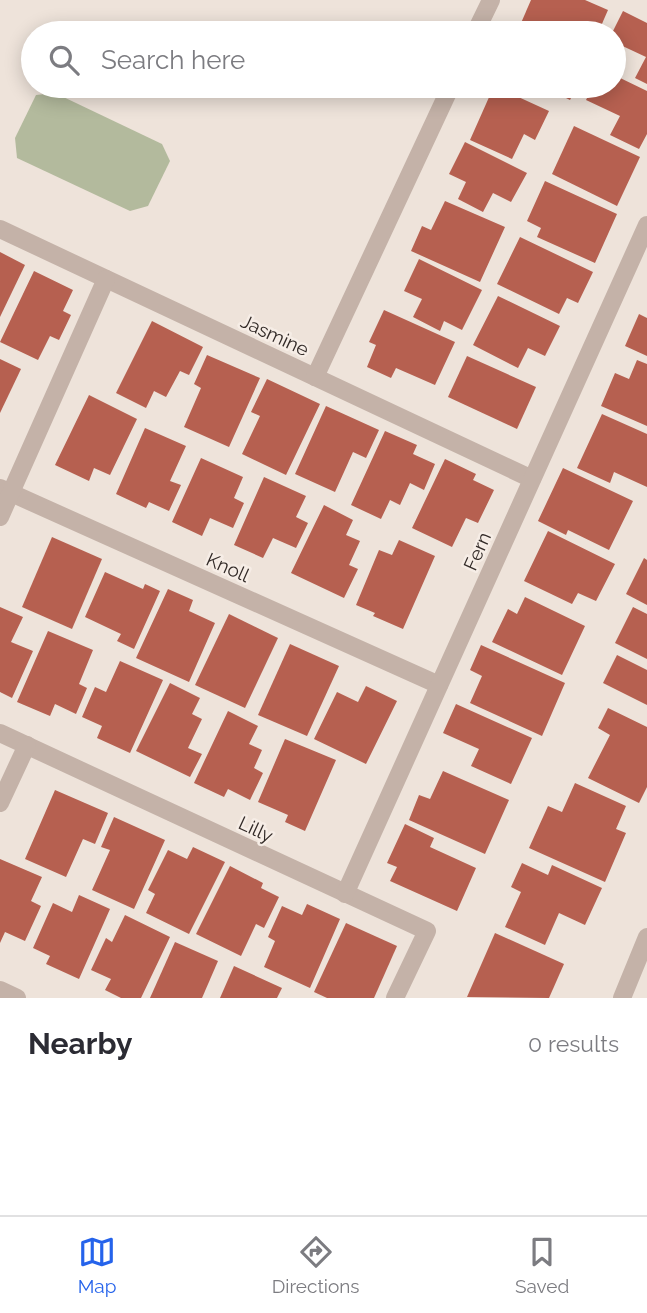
<!DOCTYPE html>
<style>
body{margin:0;font-family:Raleway,sans-serif;background:#f2f2f3;color:#2b2b33}
.list{margin:0;padding:0;list-style:none}
h2{display:flex;justify-content:space-between;align-items:center;height:91px;margin:0;padding:0 28px;font-size:30px}
h2 small{font-size:23px;font-weight:400;color:#7c7c81}
.icon{flex:none;width:38px;height:38px;fill:none;stroke:currentColor;stroke-width:2;stroke-linecap:round;stroke-linejoin:round}
.map{position:relative;flex:none;width:647px;height:998px;overflow:hidden}
.search{position:absolute;background:#fff;box-shadow:0 4px 18px #0003;left:21px;right:21px;top:21px;height:77px;display:flex;align-items:center;gap:18px;box-sizing:border-box;padding:0 24px;border-radius:38px;color:#7c7c81;font-size:26px}
.sheet{height:217px;background:#fff}
nav{display:flex;justify-content:space-around;align-items:center;box-sizing:border-box;height:98px;border-top:2px solid #e1e1e2;background:#fff;font-size:19px;color:#7c7c81}
nav a{display:grid;justify-items:center;gap:4px}
nav .on{color:#2563eb}
.map>svg:first-child{display:block}
.green{fill:#b3ba9d}
.building{fill:#b66050}
.lines{fill:none;stroke-linecap:round;stroke-linejoin:round}
.minor{stroke:#c4b2a8;stroke-width:18}
.labels{text-anchor:middle;stroke-width:5;stroke-linejoin:round;paint-order:stroke}
.street-label{font-size:19px;fill:#322a27;stroke:#f6ede6}
</style>
<div class="map">
<svg width="647" height="998" viewBox="0 0 647 998">
<rect width="100%" height="100%" fill="#eee3da"/>
<path class="green" d="M 55,93 L 162,144 L 170,161 L 148,206 L 130,211 L 17,158 L 15,138 L 36,95 Z"/>
<g class="building">
<path d="M 531,0 L 585,0 L 608,10 L 598,33 L 545,33 L 521,23 Z"/>
<path d="M 623,11 L 647,23 L 647,84 L 635,78 L 646,57 L 614,42 L 612,33 Z"/>
<path d="M 614,75 L 647,91 L 647,134 L 639,149 L 610,135 L 620,116 L 586,100 L 593,86 L 614,86 Z"/>
<path d="M 494,86 L 549,111 L 535,140 L 524,134 L 512,159 L 470,140 Z"/>
<path d="M 515,86 L 541,86 L 536,96 Z"/>
<path d="M 542,86 L 577,86 L 570,100 Z"/>
<path d="M 574,126 L 640,157 L 617,206 L 552,174 Z"/>
<path d="M 465,142 L 527,173 L 511,202 L 493,193 L 483,212 L 458,199 L 466,182 L 449,174 Z"/>
<path d="M 545,181 L 617,214 L 595,263 L 537,237 L 541,228 L 527,221 Z"/>
<path d="M 445,201 L 505,227 L 480,282 L 411,251 L 422,226 L 431,230 Z"/>
<path d="M 520,237 L 593,272 L 578,303 L 567,298 L 559,314 L 497,284 Z"/>
<path d="M 0,252 L 25,265 L 0,317 Z"/>
<path d="M 419,259 L 482,290 L 462,330 L 444,321 L 440,331 L 413,317 L 422,299 L 404,291 Z"/>
<path d="M 34,271 L 73,290 L 63,311 L 71,315 L 59,340 L 50,336 L 38,360 L 0,342 Z"/>
<path d="M 498,296 L 560,326 L 545,356 L 528,348 L 518,368 L 473,345 Z"/>
<path d="M 384,310 L 455,342 L 435,385 L 396,368 L 391,378 L 367,367 L 376,345 L 369,342 Z"/>
<path d="M 639,314 L 647,318 L 647,356 L 625,346 Z"/>
<path d="M 152,321 L 203,347 L 189,375 L 180,371 L 166,397 L 154,391 L 146,408 L 116,393 Z"/>
<path d="M 207,355 L 260,378 L 229,447 L 184,427 L 201,388 L 194,384 Z"/>
<path d="M 467,356 L 536,387 L 517,429 L 448,397 Z"/>
<path d="M 0,359 L 21,369 L 0,413 Z"/>
<path d="M 637,360 L 647,364 L 647,426 L 601,406 L 615,373 L 629,379 Z"/>
<path d="M 267,379 L 320,404 L 286,475 L 242,454 L 260,416 L 251,412 Z"/>
<path d="M 89,395 L 137,419 L 110,475 L 94,468 L 89,481 L 55,465 Z"/>
<path d="M 326,406 L 379,430 L 366,458 L 353,452 L 335,492 L 295,474 Z"/>
<path d="M 602,414 L 647,434 L 647,487 L 614,472 L 610,483 L 577,468 Z"/>
<path d="M 145,428 L 186,446 L 170,481 L 181,485 L 169,511 L 149,502 L 146,508 L 116,494 Z"/>
<path d="M 385,431 L 417,445 L 413,454 L 435,464 L 424,490 L 410,483 L 400,505 L 390,500 L 381,519 L 351,505 Z"/>
<path d="M 201,458 L 243,477 L 234,498 L 244,503 L 233,528 L 210,518 L 202,536 L 172,522 Z"/>
<path d="M 445,459 L 476,474 L 473,480 L 494,490 L 478,523 L 466,518 L 452,547 L 412,528 Z"/>
<path d="M 563,468 L 633,501 L 609,550 L 568,530 L 566,535 L 538,521 Z"/>
<path d="M 264,477 L 306,496 L 296,517 L 308,523 L 296,548 L 273,538 L 263,558 L 234,545 Z"/>
<path d="M 324,505 L 353,520 L 346,535 L 360,541 L 349,565 L 358,569 L 344,598 L 291,573 Z"/>
<path d="M 548,531 L 615,564 L 596,601 L 578,593 L 572,604 L 524,581 Z"/>
<path d="M 52,537 L 102,559 L 72,629 L 22,607 Z"/>
<path d="M 399,540 L 435,556 L 403,629 L 373,616 L 375,613 L 356,605 L 379,550 L 392,555 Z"/>
<path d="M 644,558 L 647,560 L 647,605 L 626,594 Z"/>
<path d="M 105,572 L 143,589 L 145,584 L 160,591 L 134,649 L 117,641 L 121,634 L 85,617 Z"/>
<path d="M 168,589 L 193,600 L 189,611 L 215,623 L 189,682 L 136,658 Z"/>
<path d="M 525,597 L 585,626 L 562,675 L 492,642 L 508,609 L 517,614 Z"/>
<path d="M 0,607 L 23,617 L 11,642 L 33,651 L 12,698 L 0,692 Z"/>
<path d="M 633,607 L 647,614 L 647,659 L 615,643 Z"/>
<path d="M 229,614 L 278,638 L 245,708 L 195,685 Z"/>
<path d="M 48,631 L 93,650 L 79,684 L 87,688 L 76,714 L 55,704 L 50,716 L 17,702 Z"/>
<path d="M 290,644 L 339,666 L 307,736 L 258,715 Z"/>
<path d="M 481,645 L 565,683 L 542,736 L 470,703 L 482,676 L 470,670 Z"/>
<path d="M 617,655 L 647,670 L 647,705 L 603,683 Z"/>
<path d="M 120,661 L 163,680 L 130,753 L 97,738 L 102,726 L 82,717 L 95,687 L 106,692 Z"/>
<path d="M 170,683 L 200,698 L 192,714 L 202,719 L 188,748 L 202,754 L 190,777 L 136,751 Z"/>
<path d="M 366,686 L 397,701 L 366,764 L 314,739 L 337,692 L 358,702 Z"/>
<path d="M 456,704 L 532,738 L 511,784 L 471,766 L 479,749 L 443,733 Z"/>
<path d="M 608,708 L 647,727 L 647,787 L 639,803 L 588,778 L 610,735 L 598,728 Z"/>
<path d="M 228,711 L 258,726 L 249,744 L 262,750 L 254,768 L 263,773 L 250,800 L 228,789 L 224,797 L 194,783 Z"/>
<path d="M 285,739 L 336,760 L 305,831 L 285,822 L 288,815 L 258,802 Z"/>
<path d="M 443,771 L 509,800 L 485,854 L 409,820 L 419,795 L 430,799 Z"/>
<path d="M 575,783 L 626,806 L 616,829 L 626,833 L 605,882 L 529,848 L 548,806 L 562,812 Z"/>
<path d="M 55,790 L 108,813 L 95,844 L 83,839 L 66,877 L 25,859 Z"/>
<path d="M 114,817 L 165,840 L 134,909 L 92,890 L 110,850 L 101,847 Z"/>
<path d="M 405,824 L 434,838 L 430,847 L 476,868 L 457,911 L 390,881 L 397,867 L 387,863 Z"/>
<path d="M 193,847 L 225,862 L 189,934 L 146,913 L 155,894 L 148,890 L 168,850 L 187,859 Z"/>
<path d="M 0,859 L 42,877 L 31,901 L 41,906 L 25,941 L 5,932 L 0,943 Z"/>
<path d="M 522,863 L 548,875 L 552,865 L 602,888 L 585,925 L 559,913 L 545,945 L 505,927 L 521,892 L 511,887 Z"/>
<path d="M 230,866 L 263,883 L 261,888 L 279,897 L 264,928 L 256,924 L 241,956 L 196,934 Z"/>
<path d="M 79,895 L 110,909 L 79,979 L 46,964 L 50,956 L 33,948 L 53,903 L 72,912 Z"/>
<path d="M 307,904 L 340,919 L 310,988 L 264,967 L 275,941 L 268,937 L 282,906 L 302,915 Z"/>
<path d="M 125,915 L 170,937 L 141,998 L 121,998 L 105,990 L 111,979 L 91,970 L 106,938 L 112,942 Z"/>
<path d="M 346,923 L 397,946 L 374,998 L 327,998 L 314,992 Z"/>
<path d="M 495,933 L 564,964 L 549,998 L 467,997 Z"/>
<path d="M 175,942 L 218,961 L 202,998 L 150,998 Z"/>
<path d="M 234,966 L 282,988 L 277,998 L 220,998 Z"/>
</g>
<g class="lines">
<g class="minor">
<path d="M 475,33 L 491,0"/>
<path d="M 0,229 L 532,479"/>
<path d="M 315,377 L 451,86"/>
<path d="M 0,488 L 439,685"/>
<path d="M 0,517 L 106,279"/>
<path d="M 0,733 L 427,931 L 395,998"/>
<path d="M 0,803 L 27,745"/>
<path d="M 345,894 L 647,225"/>
<path d="M 0,990 L 17,998"/>
<path d="M 622,998 L 647,937"/>
</g>
</g>
<g class="labels">
<g class="street-label">
<text transform="translate(275 335) rotate(25)" y="7">Jasmine</text>
<text transform="translate(477 551) rotate(-66)" y="7">Fern</text>
<text transform="translate(228 567) rotate(24)" y="7">Knoll</text>
<text transform="translate(256 829) rotate(25)" y="7">Lilly</text>
</g>
</g>
</svg>
<div class="search"><svg class="icon" aria-label="search" viewBox="0 0 24 24"><circle cx="10" cy="10" r="6"/><path d="M15 15l6 6"/></svg>Search here</div>
</div>
<section class="sheet">
<h2>Nearby<small>0 results</small></h2>
<ul class="list">
</ul>
</section>
<nav>
<a class="on"><svg class="icon" aria-label="map" viewBox="0 0 24 24"><path d="M3 6l6-2 6 2 6-2v14l-6 2-6-2-6 2zM9 4v14M15 6v14"/></svg>Map</a>
<a><svg class="icon" aria-label="directions" viewBox="0 0 24 24"><path d="M12 3l9 9-9 9-9-9zM9 14v-3h6M13 9l2 2-2 2"/></svg>Directions</a>
<a><svg class="icon" aria-label="saved" viewBox="0 0 24 24"><path d="M7 4h10v16l-5-4-5 4z"/></svg>Saved</a>
</nav>
